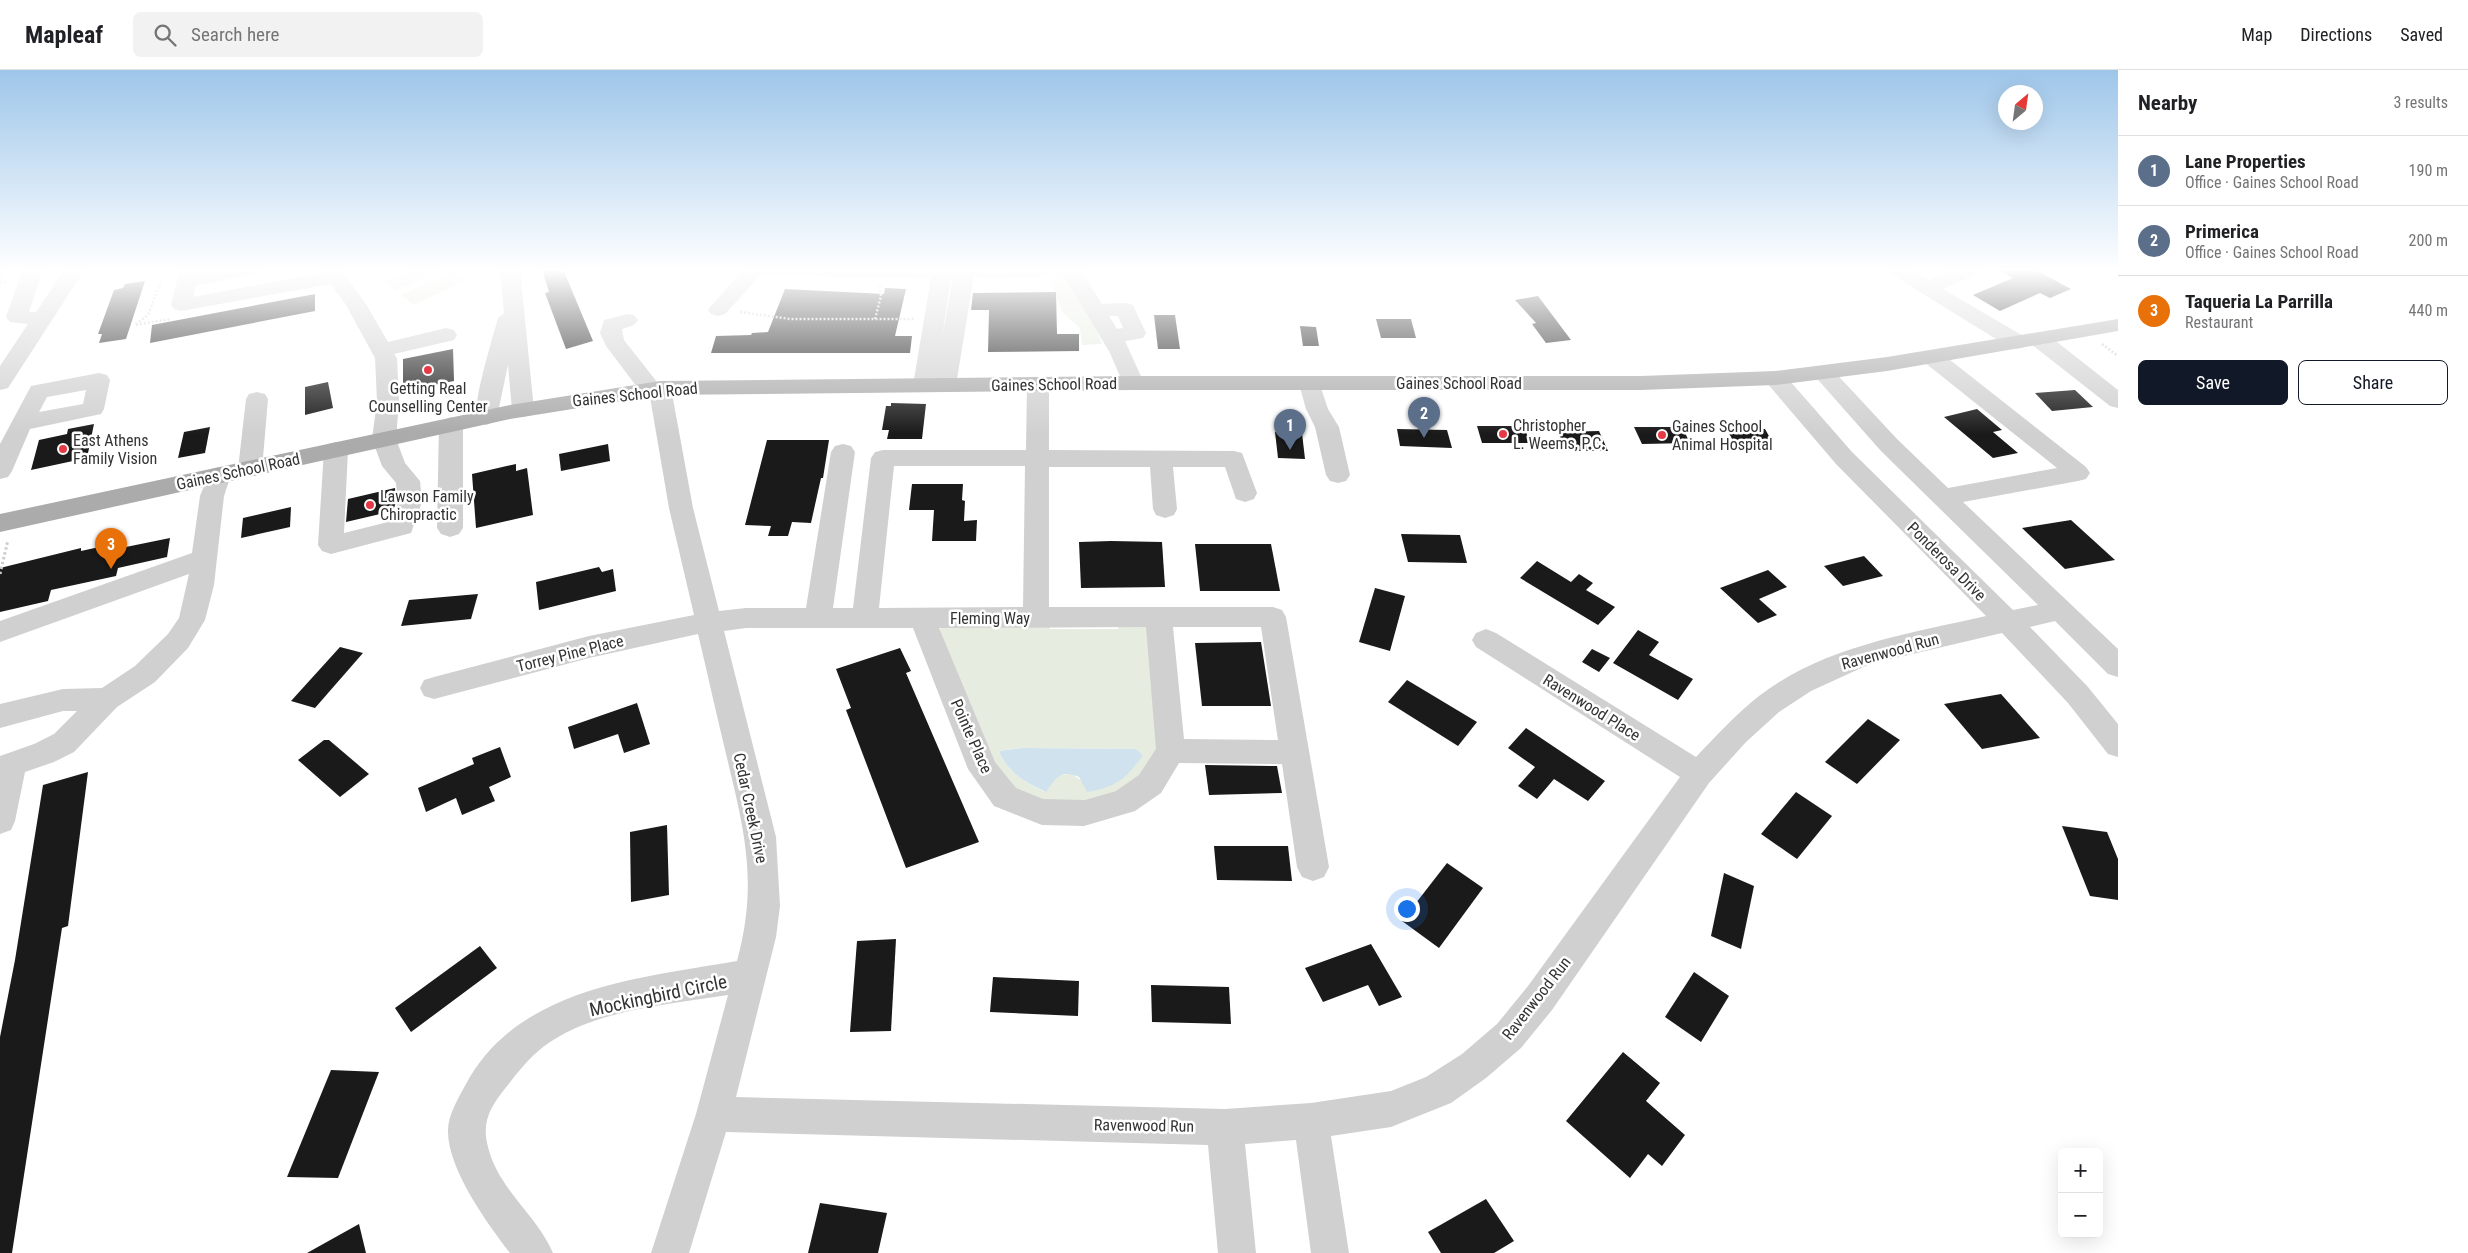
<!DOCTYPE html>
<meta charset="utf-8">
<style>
body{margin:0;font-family:"Roboto Condensed",sans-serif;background:#f2f2f2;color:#202124}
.controls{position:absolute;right:15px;bottom:15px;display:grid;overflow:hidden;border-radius:8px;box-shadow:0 5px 20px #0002}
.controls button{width:45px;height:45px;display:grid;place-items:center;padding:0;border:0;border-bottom:1px solid #e0e0e0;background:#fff;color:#202124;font:25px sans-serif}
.compass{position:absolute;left:1998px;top:15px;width:45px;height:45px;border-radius:50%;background:#fff;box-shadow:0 5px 20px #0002;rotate:29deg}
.you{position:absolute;left:1406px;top:838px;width:18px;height:18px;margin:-12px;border:4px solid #fff;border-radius:50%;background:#1a73e8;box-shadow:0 0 0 8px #1a73e833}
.badge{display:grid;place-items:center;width:32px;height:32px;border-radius:50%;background:#111827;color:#fff;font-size:16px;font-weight:700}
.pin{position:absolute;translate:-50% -41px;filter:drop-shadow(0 1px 2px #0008)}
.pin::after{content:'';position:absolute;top:26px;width:18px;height:15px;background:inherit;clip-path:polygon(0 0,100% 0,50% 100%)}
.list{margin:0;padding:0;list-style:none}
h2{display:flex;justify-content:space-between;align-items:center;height:65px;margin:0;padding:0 20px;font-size:21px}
h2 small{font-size:16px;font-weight:400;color:#757577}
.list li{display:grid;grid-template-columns:32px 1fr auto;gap:15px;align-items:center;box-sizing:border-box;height:70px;padding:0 20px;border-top:1px solid #e0e0e0}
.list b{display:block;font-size:19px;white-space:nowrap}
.list p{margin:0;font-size:16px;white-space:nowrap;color:#757577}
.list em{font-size:16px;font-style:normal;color:#757577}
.actions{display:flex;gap:10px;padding:15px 20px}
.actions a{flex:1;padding:11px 0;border:1px solid #111827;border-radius:8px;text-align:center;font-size:18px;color:#111827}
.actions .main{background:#111827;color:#fff}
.icon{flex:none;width:28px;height:28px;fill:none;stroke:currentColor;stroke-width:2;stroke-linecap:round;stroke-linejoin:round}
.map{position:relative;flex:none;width:2118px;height:1183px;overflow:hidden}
header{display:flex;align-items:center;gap:30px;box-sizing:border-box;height:70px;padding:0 25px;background:#fff;border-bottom:1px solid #e0e0e0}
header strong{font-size:24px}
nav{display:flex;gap:28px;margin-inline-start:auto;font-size:18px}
.search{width:350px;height:45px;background:#f2f2f2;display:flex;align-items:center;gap:12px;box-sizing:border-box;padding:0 18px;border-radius:8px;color:#757577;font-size:19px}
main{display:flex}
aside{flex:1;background:#fff}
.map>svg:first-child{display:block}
.green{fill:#e6ecdf;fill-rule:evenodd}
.water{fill:#cfe2ee}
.building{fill:#1a1a1a}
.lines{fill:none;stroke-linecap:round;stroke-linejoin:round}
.path-far1{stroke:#cdcdcd;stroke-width:2.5;stroke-dasharray:2 2;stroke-linecap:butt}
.path{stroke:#cdcdcd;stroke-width:3;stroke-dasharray:2.5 2.5;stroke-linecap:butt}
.minor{fill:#d0d0d0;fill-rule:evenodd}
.major{fill:#ababab;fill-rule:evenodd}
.poi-dot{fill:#e63946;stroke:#fff;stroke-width:2}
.labels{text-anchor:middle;stroke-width:5;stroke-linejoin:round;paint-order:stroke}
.street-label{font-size:16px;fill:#333;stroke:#fff}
.poi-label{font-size:16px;fill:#333;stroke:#fff;text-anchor:start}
.near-street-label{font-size:19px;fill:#333;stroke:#fff}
</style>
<header>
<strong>Mapleaf</strong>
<div class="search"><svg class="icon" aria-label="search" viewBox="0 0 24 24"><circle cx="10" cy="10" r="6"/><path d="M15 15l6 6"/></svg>Search here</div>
<nav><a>Map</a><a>Directions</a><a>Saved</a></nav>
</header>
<main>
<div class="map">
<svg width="2118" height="1183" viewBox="0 0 2118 1183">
<rect width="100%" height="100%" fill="#fff"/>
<g class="green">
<path d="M 412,199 L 445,199 L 396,221 L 384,211 Z"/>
<path d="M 1046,199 L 1067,199 L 1094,253 L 1102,274 L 1082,275 L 1080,258 L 1063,243 Z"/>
<path d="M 452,201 L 465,211 L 414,235 L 401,225 Z"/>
<path d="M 1119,555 L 1148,555 L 1160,681 L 1135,716 L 1061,736 L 1015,721 L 995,703 L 939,560 L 942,557 L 1049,556 L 1050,559 L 1118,559 ZM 1022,678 L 1136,679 L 1143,685 L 1083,712 L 1072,704 L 1058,705 L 1045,722 C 1025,712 1008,703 999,681 Z"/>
</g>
<path class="water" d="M 1022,678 L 1136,679 L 1143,685 C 1126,709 1116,717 1087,722 L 1079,707 C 1060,699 1056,708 1046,722 C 1025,712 1008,703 999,681 Z"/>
<g class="building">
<path d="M 542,199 L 563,199 L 593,271 L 566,279 L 545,223 L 549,222 Z"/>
<path d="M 1997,199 L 2034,199 L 2071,219 L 2050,228 L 2040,223 L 2000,241 L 1973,225 L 2013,208 Z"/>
<path d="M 145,211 L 126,269 L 99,273 L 102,264 L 98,264 L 114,220 L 123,218 L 125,214 Z"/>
<path d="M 885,218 L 906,219 L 895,266 L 912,266 L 910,283 L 711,283 L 716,266 L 751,265 L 752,263 L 768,262 L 785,219 L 884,224 Z"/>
<path d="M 1056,222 L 1057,264 L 1079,264 L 1079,281 L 988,282 L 989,240 L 971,240 L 973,223 Z"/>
<path d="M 315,224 L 315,241 L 150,273 L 152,255 Z"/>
<path d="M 1538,226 L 1571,270 L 1546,273 L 1532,254 L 1536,253 L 1515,230 Z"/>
<path d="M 1154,245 L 1175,245 L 1180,279 L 1158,279 Z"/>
<path d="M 1376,249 L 1411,249 L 1416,268 L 1381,268 Z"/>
<path d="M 1300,256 L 1316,257 L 1319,276 L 1303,276 Z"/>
<path d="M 453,279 L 454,311 L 403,321 L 403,289 Z"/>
<path d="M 328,312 L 333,338 L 305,345 L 305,317 Z"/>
<path d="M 2075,320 L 2093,337 L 2052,341 L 2035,323 Z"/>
<path d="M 891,333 L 926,334 L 922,369 L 887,369 L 889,360 L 882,360 L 886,336 L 891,336 Z"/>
<path d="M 1977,339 L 2002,360 L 1993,362 L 2018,383 L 1993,388 L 1944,347 Z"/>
<path d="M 94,354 L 87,388 L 31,400 L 39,370 L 67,364 L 68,359 Z"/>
<path d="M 1477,356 L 1524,356 L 1530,373 L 1482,373 Z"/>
<path d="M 210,357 L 205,383 L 178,388 L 184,362 Z"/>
<path d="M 1634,357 L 1682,357 L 1690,373 L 1642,374 Z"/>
<path d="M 1726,358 L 1765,359 L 1774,375 L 1736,376 Z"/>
<path d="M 1397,359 L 1447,360 L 1452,378 L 1400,376 Z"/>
<path d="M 1599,361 L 1608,381 L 1566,381 L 1558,362 Z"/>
<path d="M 1275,362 L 1302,363 L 1305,389 L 1278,388 Z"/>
<path d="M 767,370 L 829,370 L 823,408 L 821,408 L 811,453 L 792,452 L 788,466 L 768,466 L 771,456 L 745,455 Z"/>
<path d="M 608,374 L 610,391 L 561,401 L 559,384 Z"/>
<path d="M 516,394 L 516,401 L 527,398 L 533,445 L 476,458 L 472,404 Z"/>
<path d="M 912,414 L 963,414 L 962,430 L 965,431 L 964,451 L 977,450 L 976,471 L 932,471 L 934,440 L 909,440 Z"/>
<path d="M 395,418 L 396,432 L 393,441 L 346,452 L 348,429 Z"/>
<path d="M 291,437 L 290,457 L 241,468 L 243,448 Z"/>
<path d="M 2071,450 L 2115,490 L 2065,499 L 2022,458 Z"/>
<path d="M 1401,464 L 1460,465 L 1467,493 L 1408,492 Z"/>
<path d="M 170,468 L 167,487 L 118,498 L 116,506 L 51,520 L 48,531 L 0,542 L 0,498 L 81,478 L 81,481 L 122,472 L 121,478 Z"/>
<path d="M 1111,471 L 1162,472 L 1165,517 L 1081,518 L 1079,472 Z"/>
<path d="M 1195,474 L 1271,474 L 1280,521 L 1200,521 Z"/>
<path d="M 1864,486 L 1883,506 L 1843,516 L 1824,496 Z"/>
<path d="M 1537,491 L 1571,512 L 1579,504 L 1593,513 L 1586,520 L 1615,537 L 1598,555 L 1520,508 Z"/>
<path d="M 599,497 L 602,502 L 613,499 L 616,521 L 539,540 L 536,512 Z"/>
<path d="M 1768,500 L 1787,517 L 1759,529 L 1777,545 L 1758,553 L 1720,518 Z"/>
<path d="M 1375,518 L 1405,526 L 1390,581 L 1359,572 Z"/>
<path d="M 478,524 L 471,549 L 401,556 L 409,530 Z"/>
<path d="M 1638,560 L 1659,572 L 1649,585 L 1693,609 L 1678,630 L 1613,593 Z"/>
<path d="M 1261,572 L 1271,636 L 1202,636 L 1195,573 Z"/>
<path d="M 340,577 L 363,583 L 315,638 L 291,631 Z"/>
<path d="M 900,578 L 911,601 L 906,603 L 979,772 L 906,798 L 846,640 L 851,638 L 836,599 Z"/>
<path d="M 1592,579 L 1610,588 L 1599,602 L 1582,592 Z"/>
<path d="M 1407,610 L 1477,652 L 1458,676 L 1388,632 Z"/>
<path d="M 2001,624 L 2040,668 L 1982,679 L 1944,634 Z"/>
<path d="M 637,633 L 650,674 L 624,683 L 618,664 L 574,679 L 568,657 Z"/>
<path d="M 1868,649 L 1900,670 L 1857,714 L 1825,692 Z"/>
<path d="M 1526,658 L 1605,711 L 1588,731 L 1554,709 L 1537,729 L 1518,716 L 1535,697 L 1508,678 Z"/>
<path d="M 324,670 L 329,670 L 369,704 L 340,727 L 298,690 Z"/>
<path d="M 500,677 L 511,707 L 489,717 L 495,731 L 462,745 L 456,728 L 426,742 L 418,718 L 474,694 L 472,688 Z"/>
<path d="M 1205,695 L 1277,696 L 1282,723 L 1209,725 Z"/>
<path d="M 88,702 L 68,856 L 62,858 L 12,1183 L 0,1183 L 0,967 L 15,890 L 43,715 Z"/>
<path d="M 1796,722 L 1832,746 L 1797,789 L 1761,764 Z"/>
<path d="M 667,755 L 669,825 L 631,832 L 630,762 Z"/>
<path d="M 2062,756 L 2107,762 L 2118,789 L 2118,830 L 2090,826 Z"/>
<path d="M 1214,776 L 1288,776 L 1292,811 L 1217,810 Z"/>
<path d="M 1447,793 L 1483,818 L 1439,878 L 1402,851 Z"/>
<path d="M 1724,803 L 1754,816 L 1741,879 L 1711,866 Z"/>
<path d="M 896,869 L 891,961 L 850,962 L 857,871 Z"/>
<path d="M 1371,874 L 1402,927 L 1379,936 L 1368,915 L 1323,932 L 1305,898 Z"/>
<path d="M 480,876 L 497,898 L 411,962 L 395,938 Z"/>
<path d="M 1694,902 L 1729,926 L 1701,972 L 1665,947 Z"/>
<path d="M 993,907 L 1079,911 L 1078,946 L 990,942 Z"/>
<path d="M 1151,915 L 1229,917 L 1231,954 L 1152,952 Z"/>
<path d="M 1623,982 L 1660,1013 L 1646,1031 L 1685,1065 L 1662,1096 L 1648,1084 L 1630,1108 L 1566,1051 Z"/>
<path d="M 331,1000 L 379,1002 L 338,1108 L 287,1107 Z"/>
<path d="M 1486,1129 L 1514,1171 L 1494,1183 L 1441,1183 L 1428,1162 Z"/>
<path d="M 820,1133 L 887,1143 L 878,1183 L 808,1183 Z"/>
<path d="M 359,1154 L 366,1183 L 307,1183 Z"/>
</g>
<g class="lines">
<g class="path-far1">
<path d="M 162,209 L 148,245 L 135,255 L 171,249"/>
<path d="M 0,213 L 9,211"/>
<path d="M 0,213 L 5,199"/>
<path d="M 740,242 L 790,249 L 914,249"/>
<path d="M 875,249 L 881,226 L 880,216"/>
<path d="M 2102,274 L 2118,286"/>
</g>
<path class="path" d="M 0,504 L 8,470"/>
<g class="minor">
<path d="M 23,199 L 43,199 L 29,242 L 36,242 L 65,199 L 85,199 L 8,318 L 0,320 L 0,296 L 28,254 L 10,252 L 6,247 Z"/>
<path d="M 180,199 L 200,199 L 199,202 L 217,199 L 260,199 L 257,203 L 250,205 L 196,215 L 193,227 L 323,203 L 320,199 L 340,199 L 366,234 L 388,272 L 446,258 L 454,260 L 457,265 L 454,270 L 394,284 L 397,288 L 399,331 L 396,369 L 405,393 L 420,411 L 422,432 L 411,463 L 331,484 L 322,481 L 318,475 L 324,380 L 328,374 L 336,372 L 344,374 L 348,380 L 344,463 L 392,451 L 398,432 L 396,413 L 382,396 L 372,369 L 377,331 L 375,288 L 346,235 L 331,214 L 181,241 L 174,239 L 171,235 Z"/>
<path d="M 500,199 L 520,199 L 534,340 L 531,345 L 523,347 L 515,345 L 512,340 L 508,295 L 497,347 L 494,352 L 486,355 L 478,352 C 470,339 493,267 498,248 L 504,243 Z"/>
<path d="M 744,199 L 1048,199 L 1049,201 L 1046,205 L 1039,207 L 986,208 L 974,205 L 956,315 L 953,320 L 945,322 L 937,320 L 934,316 L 932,320 L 924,322 L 916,320 L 913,315 L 931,208 L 761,205 L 725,244 L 718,246 L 711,244 L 708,240 L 711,236 ZM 951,208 L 953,208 L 942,268 Z"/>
<path d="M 1060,199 L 1080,199 L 1102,234 L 1126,233 L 1133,235 L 1146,263 L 1143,268 L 1125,271 L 1144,313 L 1141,318 L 1133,320 L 1125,318 L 1110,283 ZM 1109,246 L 1118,246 L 1123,258 L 1117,259 Z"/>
<path d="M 1886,199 L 1910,199 L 1929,210 L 1955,199 L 1982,199 L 1979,203 L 1943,219 L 2025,267 L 2028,272 L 2025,277 L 2017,279 L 2009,277 L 1889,203 Z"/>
<path d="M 627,244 L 634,245 L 638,250 L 634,255 L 622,259 L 624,270 L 657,312 L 668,313 L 671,318 L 693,438 L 719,541 L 746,538 L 806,538 L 831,382 L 835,376 L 843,374 L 851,376 L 855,382 L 833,538 L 853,538 L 871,388 L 875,382 L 883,380 L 1026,380 L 1027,314 L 1030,309 L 1038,307 L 1046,309 L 1049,314 L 1049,380 L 1234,381 L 1242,383 L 1257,423 L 1254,429 L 1245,432 L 1236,429 L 1225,397 L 1173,397 L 1177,439 L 1174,445 L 1165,448 L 1156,445 L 1153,439 L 1150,397 L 1049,397 L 1049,537 L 1273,537 L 1282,540 L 1286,547 L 1329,797 L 1324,807 L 1313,811 L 1302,807 L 1297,797 L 1282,694 L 1179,693 L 1161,723 L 1135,741 L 1084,756 L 1042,755 L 994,736 L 968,699 L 913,558 L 746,558 L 724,561 L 776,767 L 780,836 L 776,867 L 736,1027 L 1225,1039 L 1311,1033 L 1391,1021 L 1426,1007 L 1462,984 L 1497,954 L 1528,916 L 1680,707 L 1476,577 L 1472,570 L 1476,563 L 1486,559 L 1496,563 L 1696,687 C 1716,666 1736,644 1759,626 C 1824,576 1908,564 1986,546 L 1836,394 L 1767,313 L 1764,308 L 1767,303 L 1775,301 L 1783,303 L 1852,382 L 2013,540 L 2038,535 L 1881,381 L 1812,303 L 1815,298 L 1823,296 L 1831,298 L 1897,369 L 1948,418 L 2057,398 L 1924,292 L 1921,287 L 1924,282 L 1932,280 L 1940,282 L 2086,397 L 2090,403 L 2086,409 L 2078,411 L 1963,432 L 2118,579 L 2118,607 L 2108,604 L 2055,551 L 2030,557 L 2088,617 L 2118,654 L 2118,687 L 2108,684 L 2068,633 L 2002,563 L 1870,594 L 1811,621 L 1779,642 L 1746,672 L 1709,713 L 1552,940 L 1521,978 L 1486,1008 L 1451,1033 L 1391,1057 L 1331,1066 L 1349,1183 L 1311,1183 L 1296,1070 L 1245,1074 L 1256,1183 L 1218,1183 L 1208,1075 L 726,1062 L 689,1183 L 651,1183 L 696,1044 L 728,925 C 667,935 594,939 543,977 C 529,988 518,1002 507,1016 C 491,1036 481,1051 488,1077 C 498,1119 537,1145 553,1183 L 510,1183 C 487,1153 447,1098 448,1060 C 448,1045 459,1027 466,1014 C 518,917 640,908 737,891 C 758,814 745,763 727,688 C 717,647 708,606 698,564 L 589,588 L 434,629 L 424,626 L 420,618 L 424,610 L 434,607 L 589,566 L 694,545 L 669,438 L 650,327 L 643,325 L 606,276 L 600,263 L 604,250 ZM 894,396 L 1025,396 L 1023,537 L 879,538 ZM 1146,557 L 1156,679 L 1139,705 L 1116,721 L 1084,730 L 1043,729 L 1016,718 L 995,692 L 939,558 ZM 1173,557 L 1261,557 L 1278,670 L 1184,669 Z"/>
<path d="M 2039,262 L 2047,264 L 2118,320 L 2118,338 L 2110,336 L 2031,274 L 2028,269 L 2031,264 Z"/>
<path d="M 99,303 L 107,305 L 110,310 L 104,339 L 101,344 L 30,359 L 12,401 L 8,407 L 0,409 L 0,374 L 31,316 ZM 86,320 L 83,334 L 39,342 L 47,327 Z"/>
<path d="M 1310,307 L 1318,309 L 1328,339 L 1339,357 L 1350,405 L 1346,411 L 1338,413 L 1330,411 L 1326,405 L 1315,357 L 1306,339 L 1299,314 L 1302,309 Z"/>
<path d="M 257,322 L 265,324 L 268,329 L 262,399 L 258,405 L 250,407 L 242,405 L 238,399 L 246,329 L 249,324 Z"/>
<path d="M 451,347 L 459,350 L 463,355 L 463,458 L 459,464 L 450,467 L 441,464 L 437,458 L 439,355 L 443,350 Z"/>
<path d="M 219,397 L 227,399 L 231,405 L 224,426 L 214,515 L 205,550 L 188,578 L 155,612 L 117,637 L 74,682 L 54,692 L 25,702 L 15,751 L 11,760 L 0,764 L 0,686 L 34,674 L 54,664 L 77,641 L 63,641 L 0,658 L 0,634 L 63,619 L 102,618 L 135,596 L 168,564 L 179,548 L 189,504 L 0,572 L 0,551 L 192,483 L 200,426 L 211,399 Z"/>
</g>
<path class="major" d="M 2118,249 L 2118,261 L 1887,301 L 1775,315 L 1641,320 L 1133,320 L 660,325 L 510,349 L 0,462 L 0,444 L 510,335 L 660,311 L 1133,306 L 1641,306 L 1775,301 L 1887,287 Z"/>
</g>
<linearGradient id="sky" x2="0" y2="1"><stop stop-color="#9ec6ea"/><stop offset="0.55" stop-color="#fff"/><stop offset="1" stop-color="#fff" stop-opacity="0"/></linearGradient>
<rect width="2118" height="364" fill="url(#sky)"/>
<g class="poi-dot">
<circle cx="428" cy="300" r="5"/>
<circle cx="1503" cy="364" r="5"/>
<circle cx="1662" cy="365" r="5"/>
<circle cx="63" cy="379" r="5"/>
<circle cx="370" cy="435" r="5"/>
</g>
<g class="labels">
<g class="street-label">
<text x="1459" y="319">Gaines School Road</text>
<text transform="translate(1054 314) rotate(-1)" y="6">Gaines School Road</text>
<text transform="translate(635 324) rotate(-6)" y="6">Gaines School Road</text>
<text transform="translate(238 401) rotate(-12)" y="6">Gaines School Road</text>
<text transform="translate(1947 491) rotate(45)" y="6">Ponderosa Drive</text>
<text x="990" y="554">Fleming Way</text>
<text transform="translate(1890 581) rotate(-15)" y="6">Ravenwood Run</text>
<text transform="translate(570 583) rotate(-14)" y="6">Torrey Pine Place</text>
<text transform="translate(1592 637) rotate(32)" y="6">Ravenwood Place</text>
<text transform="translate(972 666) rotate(66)" y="6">Pointe Place</text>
<text transform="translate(751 738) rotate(78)" y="6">Cedar Creek Drive</text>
<text transform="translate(1536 928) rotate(-52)" y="6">Ravenwood Run</text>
<text transform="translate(1144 1055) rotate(1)" y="6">Ravenwood Run</text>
</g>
<g class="poi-label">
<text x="428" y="324" text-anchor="middle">Getting Real<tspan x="428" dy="18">Counselling Center</tspan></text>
<text x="1513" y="361">Christopher<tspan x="1513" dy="18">L. Weems, P.C.</tspan></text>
<text x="1672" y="362">Gaines School<tspan x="1672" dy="18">Animal Hospital</tspan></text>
<text x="73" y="376">East Athens<tspan x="73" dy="18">Family Vision</tspan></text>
<text x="380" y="432">Lawson Family<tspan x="380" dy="18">Chiropractic</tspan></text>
</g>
<g class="near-street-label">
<text transform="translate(658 925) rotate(-12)" y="7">Mockingbird Circle</text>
</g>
</g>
</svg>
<div class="controls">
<button>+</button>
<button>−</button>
</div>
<svg class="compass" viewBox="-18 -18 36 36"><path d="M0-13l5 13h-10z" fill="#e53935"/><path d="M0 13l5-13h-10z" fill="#757577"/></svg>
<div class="you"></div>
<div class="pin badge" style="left:1290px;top:380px;background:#5c6f8a">1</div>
<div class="pin badge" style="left:1424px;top:368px;background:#5c6f8a">2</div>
<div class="pin badge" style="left:111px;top:499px;background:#e8710a">3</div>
</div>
<aside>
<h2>Nearby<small>3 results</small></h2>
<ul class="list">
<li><span class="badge" style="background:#5c6f8a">1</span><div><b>Lane Properties</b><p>Office · Gaines School Road</p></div><em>190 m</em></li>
<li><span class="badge" style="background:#5c6f8a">2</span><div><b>Primerica</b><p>Office · Gaines School Road</p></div><em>200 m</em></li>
<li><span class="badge" style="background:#e8710a">3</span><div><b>Taqueria La Parrilla</b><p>Restaurant</p></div><em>440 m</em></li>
</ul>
<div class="actions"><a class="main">Save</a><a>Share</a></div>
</aside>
</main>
